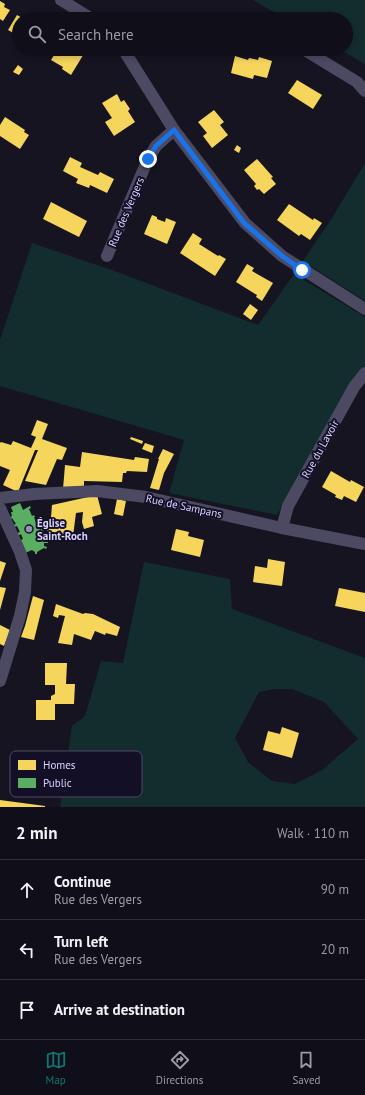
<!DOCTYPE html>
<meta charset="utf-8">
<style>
body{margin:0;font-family:"PT Sans",sans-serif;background:#191822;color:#f1f3f6}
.stop{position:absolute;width:12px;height:12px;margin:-9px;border:3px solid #1a73e8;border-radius:50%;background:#fff}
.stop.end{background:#1a73e8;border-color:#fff;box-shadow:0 1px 4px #0008}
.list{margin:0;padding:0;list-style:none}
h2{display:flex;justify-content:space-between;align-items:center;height:52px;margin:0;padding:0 16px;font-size:17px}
h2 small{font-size:13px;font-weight:400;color:#9c9ca2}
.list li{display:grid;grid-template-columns:26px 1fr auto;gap:12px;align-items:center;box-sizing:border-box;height:60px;padding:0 16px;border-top:1px solid #302f38}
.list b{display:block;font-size:15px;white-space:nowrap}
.list p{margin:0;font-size:13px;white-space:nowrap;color:#9c9ca2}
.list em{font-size:13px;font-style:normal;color:#9c9ca2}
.icon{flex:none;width:22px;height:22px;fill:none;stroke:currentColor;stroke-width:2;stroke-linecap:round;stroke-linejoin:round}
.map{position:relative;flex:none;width:365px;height:807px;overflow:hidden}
.search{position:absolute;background:#100f19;box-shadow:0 2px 6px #0003;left:12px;right:12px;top:12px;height:44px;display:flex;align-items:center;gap:10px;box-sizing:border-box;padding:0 14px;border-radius:22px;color:#9c9ca2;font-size:15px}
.sheet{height:232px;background:#100f19}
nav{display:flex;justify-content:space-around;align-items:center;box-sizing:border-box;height:56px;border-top:1px solid #302f38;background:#100f19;font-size:11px;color:#9c9ca2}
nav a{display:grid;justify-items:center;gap:2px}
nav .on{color:#0f766e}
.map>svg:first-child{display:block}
.green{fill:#132c2d;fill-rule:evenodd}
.homes{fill:#f6d55c}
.public{fill:#5aae61}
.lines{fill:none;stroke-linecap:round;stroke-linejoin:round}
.street{stroke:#4b4a62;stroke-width:12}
.route{stroke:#1a73e8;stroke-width:5}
.poi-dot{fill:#9591b1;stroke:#130f26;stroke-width:1.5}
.labels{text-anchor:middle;stroke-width:4;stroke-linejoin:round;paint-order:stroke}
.street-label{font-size:11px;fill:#d9d5ff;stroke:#130f26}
.poi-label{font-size:11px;font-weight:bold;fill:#d9d5ff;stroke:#130f26;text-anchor:start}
.key{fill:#130f26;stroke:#4e4a67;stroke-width:1}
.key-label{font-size:11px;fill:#d9d5ff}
</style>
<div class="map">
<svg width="365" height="807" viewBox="0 0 365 807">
<rect width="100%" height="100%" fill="#161421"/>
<g class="green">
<path d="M 253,0 L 365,0 L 365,64 L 339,49 L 346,49 L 346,19 L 286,19 Z"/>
<path d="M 365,163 L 365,301 L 303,261 L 332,218 Z"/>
<path d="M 32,243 L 112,270 L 258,325 L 294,274 L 365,317 L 365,365 L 357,375 L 318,441 L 277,515 L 169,493 L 184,440 L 0,386 L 0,340 Z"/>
<path d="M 144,562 L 230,579 L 232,609 L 365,658 L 365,807 L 60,807 L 72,726 L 85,716 L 101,661 L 123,663 ZM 275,689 L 292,689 L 324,702 L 358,739 L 322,770 L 295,784 L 272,781 L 248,762 L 235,738 L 259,692 Z"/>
</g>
<g class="homes">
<path d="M 0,1 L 5,4 L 4,7 L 10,10 L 3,21 L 0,19 Z"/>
<path d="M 17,15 L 24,19 L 19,19 L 19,41 L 13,37 L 15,34 L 8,30 Z"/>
<path d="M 58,49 L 81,49 L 85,52 L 71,75 L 62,69 L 63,67 L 51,60 Z"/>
<path d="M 235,56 L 248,60 L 249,58 L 258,60 L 259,57 L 272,61 L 267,78 L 254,75 L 253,79 L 231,73 Z"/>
<path d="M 18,65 L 23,69 L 19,75 L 13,72 Z"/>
<path d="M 297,80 L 322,95 L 313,109 L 288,93 Z"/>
<path d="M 117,94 L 121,102 L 124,100 L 130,109 L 128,111 L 135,122 L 114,136 L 105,122 L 112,118 L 102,103 Z"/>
<path d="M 214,110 L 224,122 L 220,125 L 228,135 L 212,148 L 203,136 L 207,133 L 198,122 Z"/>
<path d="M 5,117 L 25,130 L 24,132 L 29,135 L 20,149 L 0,136 L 0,125 Z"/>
<path d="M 237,145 L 241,148 L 239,153 L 234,150 Z"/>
<path d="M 70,157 L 82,163 L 80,167 L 98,175 L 100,172 L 114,179 L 107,193 L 90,185 L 89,188 L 76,183 L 78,179 L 63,171 Z"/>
<path d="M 257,159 L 273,177 L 271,178 L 276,184 L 264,194 L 259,189 L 257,190 L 254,186 L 256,184 L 244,170 Z"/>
<path d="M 51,202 L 87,221 L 79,237 L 43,219 Z"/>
<path d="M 289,204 L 313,220 L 314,218 L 322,223 L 310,240 L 301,234 L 299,236 L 277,220 Z"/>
<path d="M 152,215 L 157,217 L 157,219 L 165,222 L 166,218 L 176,222 L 167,244 L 144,234 Z"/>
<path d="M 193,233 L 202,239 L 199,244 L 218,256 L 219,255 L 226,259 L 215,276 L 180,253 Z"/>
<path d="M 247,264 L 254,268 L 252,271 L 273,283 L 262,301 L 256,297 L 257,295 L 236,282 Z"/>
<path d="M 250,304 L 258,310 L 251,320 L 243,314 Z"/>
<path d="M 37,420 L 48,424 L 42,439 L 67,448 L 62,460 L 57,459 L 46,485 L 25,481 L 38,450 L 35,450 L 18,492 L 3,485 L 10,470 L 0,466 L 0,443 L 1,442 L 11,445 L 13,441 L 31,448 L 36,437 L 31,435 Z"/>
<path d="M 131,437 L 143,441 L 142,444 L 130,439 Z"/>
<path d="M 145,443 L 154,446 L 152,453 L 142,449 Z"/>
<path d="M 163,449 L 174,454 L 164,473 L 159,490 L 150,488 L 159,459 L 158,459 Z"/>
<path d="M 82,452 L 134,460 L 135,457 L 149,459 L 147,472 L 127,471 L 126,473 L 123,473 L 122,482 L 84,481 L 84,488 L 63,489 L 65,465 L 80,467 Z"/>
<path d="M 331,471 L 350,482 L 351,480 L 364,487 L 356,502 L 344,496 L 342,500 L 335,497 L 336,495 L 322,487 Z"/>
<path d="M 97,495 L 102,514 L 92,517 L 94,526 L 84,529 L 82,522 L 83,512 L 76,513 L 73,536 L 52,534 L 44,529 L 51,517 L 52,505 Z"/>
<path d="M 117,499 L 126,501 L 123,516 L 114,514 Z"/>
<path d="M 176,529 L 189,532 L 188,536 L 204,540 L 200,557 L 171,550 Z"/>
<path d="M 268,559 L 285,562 L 282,586 L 253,582 L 255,566 L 267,568 Z"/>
<path d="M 0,561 L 6,563 L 0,581 Z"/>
<path d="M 0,587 L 6,588 L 0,610 Z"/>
<path d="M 339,588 L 365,593 L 365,612 L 335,606 Z"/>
<path d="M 33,596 L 44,600 L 34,640 L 21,637 L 25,626 Z"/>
<path d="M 56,604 L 83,614 L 85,613 L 93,614 L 120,627 L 117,636 L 106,633 L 105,635 L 95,631 L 91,640 L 74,634 L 72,645 L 58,643 L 65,616 L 59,615 L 58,618 L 53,616 Z"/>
<path d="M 0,625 L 10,630 L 4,646 L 0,644 Z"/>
<path d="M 45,663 L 67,663 L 66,684 L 75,684 L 74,704 L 55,704 L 55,720 L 36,720 L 36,700 L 51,700 L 51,696 L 55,694 L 55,685 L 45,685 Z"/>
<path d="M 282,727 L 299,733 L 292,758 L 263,750 L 268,731 L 280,734 Z"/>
<path d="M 0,800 L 45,806 L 45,807 L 0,807 Z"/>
</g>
<path class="public" d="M 20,503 L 23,510 L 30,506 L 31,508 L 29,509 L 32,516 L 34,515 L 35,517 L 34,517 L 36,523 L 40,521 L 41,523 L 38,525 L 40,530 L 43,528 L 44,530 L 44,532 L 41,534 L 44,541 L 48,541 L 48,543 L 44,543 L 44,546 L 47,547 L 46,549 L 44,548 L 37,552 L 37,554 L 35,554 L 35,552 L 32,550 L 25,553 L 21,540 L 23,539 L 21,534 L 18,536 L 17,533 L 20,532 L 17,526 L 14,527 L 13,525 L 16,524 L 12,518 L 10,519 L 9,518 L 12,516 L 11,512 L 13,512 L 11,507 Z"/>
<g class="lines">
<g class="street">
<path d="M 61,0 L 92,19"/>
<path d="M 123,49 L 174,130 L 245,223 L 282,256 L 365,309"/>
<path d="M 303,49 L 357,82 L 365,91"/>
<path d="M 107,256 L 148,159 L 156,146 L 174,130"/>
<path d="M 0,498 L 34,494 L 97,491 L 146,497 L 282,528 L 365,544"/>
<path d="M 0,508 L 20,552 L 26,570 L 25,592 L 20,616 L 0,681"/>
<path d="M 282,528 L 288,506 L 354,387 L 365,373"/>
</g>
</g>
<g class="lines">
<path class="route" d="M 148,159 L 156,146 L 174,130 L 244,223 L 282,256 L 302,270"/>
</g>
<circle class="poi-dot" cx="29" cy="529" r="4"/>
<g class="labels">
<g class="street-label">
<text transform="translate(126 212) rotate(-67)" y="4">Rue des Vergers</text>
<text transform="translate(320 449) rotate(-61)" y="4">Rue du Lavoir</text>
<text transform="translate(184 506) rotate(12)" y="4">Rue de Sampans</text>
</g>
<g class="poi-label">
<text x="37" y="527">Église<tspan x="37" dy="13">Saint-Roch</tspan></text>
</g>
</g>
<rect x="10" y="751" width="132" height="46" rx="6" class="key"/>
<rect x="18" y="760" width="18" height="10" fill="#f6d55c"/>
<rect x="18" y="778" width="18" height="10" fill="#5aae61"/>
<g class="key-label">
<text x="43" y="769">Homes</text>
<text x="43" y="787">Public</text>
</g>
</svg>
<div class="stop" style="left:302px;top:270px"></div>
<div class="stop end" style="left:148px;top:159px"></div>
<div class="search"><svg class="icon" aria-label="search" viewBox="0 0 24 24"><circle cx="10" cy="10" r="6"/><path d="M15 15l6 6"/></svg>Search here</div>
</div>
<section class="sheet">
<h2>2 min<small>Walk · 110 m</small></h2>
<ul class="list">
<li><svg class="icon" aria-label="ahead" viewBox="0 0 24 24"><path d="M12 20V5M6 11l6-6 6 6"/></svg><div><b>Continue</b><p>Rue des Vergers</p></div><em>90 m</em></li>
<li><svg class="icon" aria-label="left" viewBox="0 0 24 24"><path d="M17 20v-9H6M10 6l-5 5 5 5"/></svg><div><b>Turn left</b><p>Rue des Vergers</p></div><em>20 m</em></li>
<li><svg class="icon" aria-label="arrive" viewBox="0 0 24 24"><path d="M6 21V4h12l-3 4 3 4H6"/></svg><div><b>Arrive at destination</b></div></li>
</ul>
</section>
<nav>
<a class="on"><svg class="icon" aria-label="map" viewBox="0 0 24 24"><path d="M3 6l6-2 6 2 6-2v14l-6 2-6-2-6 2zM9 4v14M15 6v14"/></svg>Map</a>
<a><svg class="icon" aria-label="directions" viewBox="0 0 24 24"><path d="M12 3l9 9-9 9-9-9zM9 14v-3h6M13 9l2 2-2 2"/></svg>Directions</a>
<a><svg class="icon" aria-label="saved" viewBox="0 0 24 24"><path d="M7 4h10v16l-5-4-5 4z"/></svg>Saved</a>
</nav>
